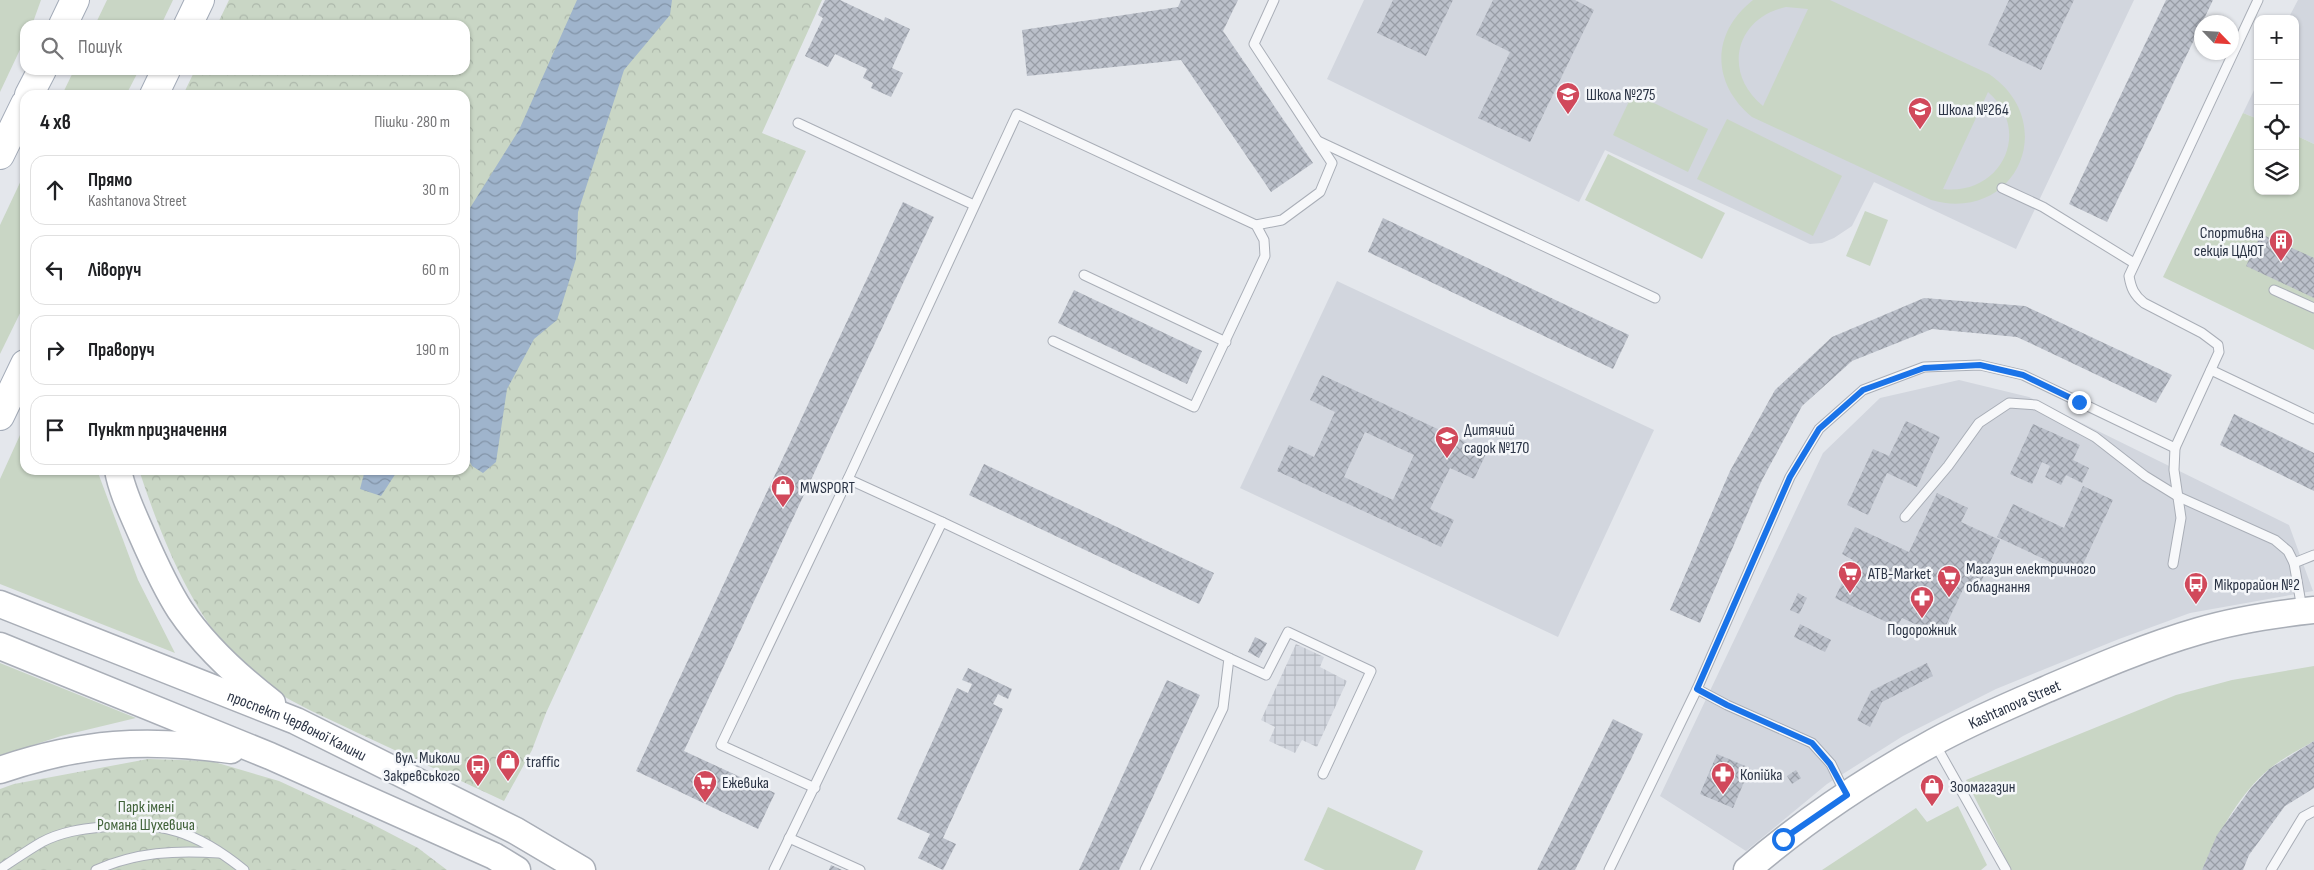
<!DOCTYPE html>
<html lang="uk">
<meta charset="utf-8">
<style>
body{margin:0;font-family:"Sofia Sans Condensed",sans-serif;background:#f2f2f2;color:#202124}
.controls{position:absolute;right:15px;top:15px;display:grid;overflow:hidden;border-radius:10px;box-shadow:0 1px 4px #0004}
.controls button{width:45px;height:45px;display:grid;place-items:center;padding:0;border:0;border-bottom:1px solid #e0e0e0;background:#fff;color:#202124;font:25px sans-serif}
.compass{position:absolute;left:2194px;top:15px;width:45px;height:45px;border-radius:50%;background:#fff;box-shadow:0 1px 4px #0004;rotate:115deg}
.stop{position:absolute;width:15px;height:15px;margin:-11px;border:4px solid #1a73e8;border-radius:50%;background:#fff}
.stop.end{background:#1a73e8;border-color:#fff;box-shadow:0 1px 5px #0008}
.list{margin:0;padding:0;list-style:none}
h2{display:flex;justify-content:space-between;align-items:center;height:65px;margin:0;padding:0 20px;font-size:21px}
h2 small{font-size:16px;font-weight:400;color:#757577}
.list li{display:grid;grid-template-columns:32px 1fr auto;gap:15px;align-items:center;box-sizing:border-box;height:70px;margin:0 10px 10px;padding:0 10px;border:1px solid #e0e0e0;border-radius:15px}
.list b{display:block;font-size:19px;white-space:nowrap}
.list p{margin:0;font-size:16px;white-space:nowrap;color:#757577}
.list em{font-size:16px;font-style:normal;color:#757577}
.icon{flex:none;width:28px;height:28px;fill:none;stroke:currentColor;stroke-width:2;stroke-linecap:round;stroke-linejoin:round}
.map{position:relative;flex:none;width:2314px;height:870px;overflow:hidden}
.search{position:absolute;background:#fff;box-shadow:0 1px 4px #0004;left:20px;top:20px;width:450px;height:55px;display:flex;align-items:center;gap:12px;box-sizing:border-box;padding:0 18px;border-radius:15px;color:#757577;font-size:19px}
.panel{position:absolute;background:#fff;box-shadow:0 1px 4px #0004;left:20px;top:90px;width:450px;height:385px;border-radius:15px}
.map>svg:first-child{display:block}
.built{fill:#d2d6de}
.industrial{fill:url(#industrial-grid)}
.green{fill:#c9d6c5;fill-rule:evenodd}
.forest{fill:url(#forest-crowns)}
.water{fill:url(#water-waves)}
.building{fill:url(#building-cross-hatch);fill-rule:evenodd}
.lines{fill:none;stroke-linecap:round;stroke-linejoin:round}
.lane-casing{stroke:#a9aeb7;stroke-width:11}
.secondary-casing{stroke:#a9aeb7;stroke-width:29}
.primary-casing{stroke:#a3abb8;stroke-width:30}
.lane{stroke:#f7f8fa;stroke-width:9}
.secondary{stroke:#fff;stroke-width:26}
.primary{stroke:#fff;stroke-width:28}
.route{stroke:#1a73e8;stroke-width:6}
.labels{text-anchor:middle;stroke-width:5;stroke-linejoin:round;paint-order:stroke}
.poi-label{font-size:16px;fill:#2b3445;stroke:#f4f6f9;text-anchor:start}
.street-label{font-size:16px;fill:#2b3445;stroke:#f4f6f9}
.park-label{font-size:16px;fill:#3f6138;stroke:#f4f6f9}
</style>
<div class="map">
<svg width="2314" height="870" viewBox="0 0 2314 870">
<defs>
<pattern id="industrial-grid" width="8" height="8" patternUnits="userSpaceOnUse" patternTransform="scale(1.25)"><rect width="8" height="8" fill="#d2d6de"/><path d="M0 4h8M4 0v8" fill="none" stroke="#b4b8c0"/></pattern>
<pattern id="forest-crowns" width="20" height="18" patternUnits="userSpaceOnUse" patternTransform="scale(1.25)"><rect width="20" height="18" fill="#c9d6c5"/><path d="M2 6a3 3 0 1 1 6 0M12 15a3 3 0 1 1 6 0" fill="none" stroke="#adb8ab"/></pattern>
<pattern id="water-waves" width="16" height="10" patternUnits="userSpaceOnUse" patternTransform="scale(1.25)"><rect width="16" height="10" fill="#9fb4cc"/><path d="M0 5q4-4 8 0t8 0" fill="none" stroke="#8293a7"/></pattern>
<pattern id="building-cross-hatch" width="8" height="8" patternUnits="userSpaceOnUse" patternTransform="scale(1.25)"><rect width="8" height="8" fill="#bbc0ca"/><path d="M0 0l8 8M0 8l8-8" fill="none" stroke="#989da6"/></pattern>
</defs>
<rect width="100%" height="100%" fill="#e4e7ec"/>
<g class="built">
<path d="M 1364,0 L 2134,0 L 2016,249 L 1874,182 L 1852,226 L 1834,238 L 1822,243 L 1810,244 L 1605,150 L 1579,202 L 1327,79 Z"/>
<path d="M 2298,0 L 2314,0 L 2314,144 L 2295,135 L 2295,19 L 2288,19 Z"/>
<path d="M 2258,82 L 2258,119 L 2243,113 Z"/>
<path d="M 1337,281 L 1654,430 L 1558,637 L 1240,488 Z"/>
<path d="M 1959,380 L 2029,397 L 2289,525 L 2313,591 L 2190,613 L 2119,639 L 1996,689 L 1903,736 L 1827,784 L 1746,851 L 1660,796 L 1823,453 L 1880,398 Z"/>
</g>
<path class="industrial" d="M 1296,644 L 1324,657 L 1320,667 L 1347,681 L 1317,747 L 1302,740 L 1295,753 L 1269,741 L 1275,727 L 1261,720 Z"/>
<g class="green">
<path d="M 0,0 L 41,0 L 32,25 L 25,25 L 25,39 L 0,92 Z"/>
<path d="M 107,0 L 173,0 L 161,25 L 95,25 Z"/>
<path d="M 1753,0 L 1830,0 L 1989,74 C 2061,123 2016,224 1931,200 L 1752,117 C 1711,83 1711,33 1753,0 ZM 1786,7 L 1808,9 L 1763,106 C 1722,73 1735,18 1786,7 ZM 1988,92 C 2033,131 2001,196 1943,189 Z"/>
<path d="M 74,70 L 139,70 L 126,95 L 62,95 Z"/>
<path d="M 1633,93 L 1708,129 L 1688,172 L 1613,135 Z"/>
<path d="M 2243,113 L 2258,119 L 2258,191 L 2295,191 L 2295,135 L 2314,144 L 2314,350 L 2163,277 Z"/>
<path d="M 1727,119 L 1842,176 L 1813,236 L 1697,179 Z"/>
<path d="M 1608,154 L 1725,213 L 1702,259 L 1585,200 Z"/>
<path d="M 25,172 L 25,303 L 0,354 L 0,225 Z"/>
<path d="M 1865,211 L 1888,220 L 1870,266 L 1846,256 Z"/>
<path d="M 25,424 L 25,470 L 97,470 L 138,580 L 175,653 L 0,584 L 0,479 Z"/>
<path d="M 0,663 L 136,718 L 61,736 L 0,756 Z"/>
<path d="M 2314,666 L 2314,741 C 2299,750 2281,759 2268,770 C 2238,796 2218,834 2202,870 L 2011,870 L 1966,780 L 2176,695 L 2232,680 Z"/>
<path d="M 1958,806 L 1987,865 L 1981,870 L 1822,870 L 1916,808 L 1927,822 Z"/>
<path d="M 1328,807 L 1423,851 L 1415,870 L 1325,870 L 1304,860 Z"/>
</g>
<g class="forest">
<path d="M 229,0 L 822,0 L 762,133 L 806,151 L 546,713 L 532,750 L 504,801 C 456,779 408,756 360,734 C 319,714 272,696 240,663 C 191,612 161,537 139,470 L 465,470 L 465,95 L 183,95 L 195,70 L 465,70 L 465,25 L 217,25 Z"/>
<path d="M 148,759 L 211,761 L 279,781 L 372,824 L 418,848 L 447,870 L 0,870 L 0,789 L 14,784 Z"/>
</g>
<g class="water">
<path d="M 577,0 L 672,0 L 670,15 L 624,70 L 578,212 L 576,259 L 557,320 L 534,339 L 507,389 L 496,462 L 483,473 L 472,466 L 465,453 L 465,216 L 519,130 Z"/>
<path d="M 365,470 L 398,470 L 381,496 L 360,489 Z"/>
</g>
<g class="building">
<path d="M 825,0 L 840,0 L 884,21 L 885,17 L 910,29 L 892,68 L 903,73 L 891,97 L 871,88 L 873,83 L 863,78 L 867,69 L 835,54 L 828,67 L 805,56 L 823,18 L 818,15 Z"/>
<path d="M 1181,0 L 1238,0 L 1223,31 L 1313,163 L 1271,192 L 1181,60 L 1027,76 L 1022,30 L 1178,7 Z"/>
<path d="M 1393,0 L 1453,0 L 1426,56 L 1377,33 Z"/>
<path d="M 1493,0 L 1575,0 L 1594,10 L 1530,142 L 1478,118 L 1510,52 L 1476,35 Z"/>
<path d="M 2009,0 L 2074,0 L 2041,70 L 1988,45 Z"/>
<path d="M 2166,0 L 2213,0 L 2107,222 L 2069,204 Z"/>
<path d="M 903,202 L 934,217 L 684,751 L 775,793 L 758,829 L 636,771 Z"/>
<path d="M 1383,218 L 1629,335 L 1613,369 L 1368,252 Z"/>
<path d="M 2261,234 L 2314,258 L 2314,298 L 2246,266 Z"/>
<path d="M 1074,290 L 1202,351 L 1187,384 L 1058,323 Z"/>
<path d="M 1924,298 L 2025,306 L 2172,375 L 2156,403 L 2017,337 L 1932,329 L 1852,361 L 1802,406 L 1762,480 L 1700,623 L 1670,610 L 1730,471 L 1775,390 L 1832,337 Z"/>
<path d="M 1322,375 L 1487,452 L 1474,479 L 1450,468 L 1430,509 L 1454,520 L 1441,547 L 1277,471 L 1289,445 L 1314,457 L 1335,412 L 1310,400 ZM 1365,432 L 1414,455 L 1393,500 L 1344,477 Z"/>
<path d="M 2234,414 L 2314,453 L 2314,491 L 2220,445 Z"/>
<path d="M 1906,421 L 1940,437 L 1917,487 L 1887,473 L 1868,515 L 1847,505 L 1873,449 L 1889,456 Z"/>
<path d="M 2033,424 L 2080,445 L 2073,460 L 2089,468 L 2082,483 L 2066,475 L 2061,485 L 2045,477 L 2050,466 L 2042,462 L 2032,484 L 2010,474 Z"/>
<path d="M 984,464 L 1214,573 L 1199,604 L 969,495 Z"/>
<path d="M 2083,486 L 2113,500 L 2078,575 L 1997,537 L 2013,504 L 2064,528 Z"/>
<path d="M 1937,493 L 1968,508 L 1961,522 L 2000,540 L 1977,591 L 1965,585 L 1941,636 L 1902,618 L 1897,627 L 1835,598 L 1853,560 L 1842,554 L 1855,527 L 1909,552 Z"/>
<path d="M 1798,593 L 1807,598 L 1799,614 L 1790,610 Z"/>
<path d="M 1800,624 L 1831,640 L 1825,652 L 1794,637 Z"/>
<path d="M 1255,637 L 1267,643 L 1259,658 L 1248,652 Z"/>
<path d="M 1927,663 L 1933,676 L 1882,702 L 1870,727 L 1857,720 L 1871,691 Z"/>
<path d="M 968,668 L 1012,689 L 1008,699 L 998,694 L 993,704 L 1003,709 L 943,838 L 956,844 L 943,870 L 918,858 L 930,834 L 897,819 L 957,688 L 968,693 L 972,684 L 962,680 Z"/>
<path d="M 1167,680 L 1200,695 L 1119,870 L 1079,870 Z"/>
<path d="M 1613,719 L 1643,734 L 1631,759 L 1575,870 L 1537,870 Z"/>
<path d="M 2314,741 L 2314,788 L 2285,806 L 2249,855 L 2243,870 L 2202,870 L 2217,835 L 2251,788 L 2269,769 Z"/>
<path d="M 1717,754 L 1750,768 L 1733,808 L 1700,794 Z"/>
<path d="M 1796,770 L 1801,778 L 1792,784 L 1787,776 Z"/>
<path d="M 831,865 L 842,870 L 829,870 Z"/>
</g>
<g class="lines">
<g class="lane-casing">
<g id="lane">
<path d="M 798,123 L 974,205"/>
<path d="M 1318,141 L 1655,298"/>
<path d="M 2002,188 L 2043,207 L 2134,263"/>
<path d="M 1256,225 L 1282,220 L 1320,192 L 1332,163 L 1254,44 L 1274,0"/>
<path d="M 1084,275 L 1226,342"/>
<path d="M 2274,290 L 2314,308"/>
<path d="M 2211,370 L 2314,419"/>
<path d="M 1905,517 L 1948,466 L 1979,423 L 2009,403 L 2036,405 L 2095,437 L 2145,476 L 2179,497 L 2275,540 L 2288,551 L 2294,563 L 2302,609"/>
<path d="M 942,522 L 1229,658 L 1223,708 L 1145,870"/>
<path d="M 2294,563 L 2314,555"/>
<path d="M 2173,564 L 2181,518 L 2174,470 L 2175,448 L 2219,352 L 2218,345 L 2202,333 L 2144,303 C 2134,295 2131,288 2129,276 L 2258,0"/>
<path d="M 1229,658 L 1266,675 L 1288,632 L 1371,671 L 1323,774"/>
<path d="M 1697,689 L 1727,705 L 1812,743 L 1831,764 L 1845,793"/>
<path d="M 1935,744 L 2006,870"/>
<path d="M 815,788 L 721,745 L 848,479"/>
<path d="M 789,838 L 860,870"/>
<path d="M 0,869 C 14,860 28,850 42,842 C 61,832 81,829 102,827 C 162,820 197,832 244,870"/>
<path d="M 96,870 C 136,852 176,850 219,853"/>
<path d="M 774,870 L 942,522 L 848,479 L 1017,114 L 1256,225 L 1264,240 L 1265,256 L 1194,407 L 1053,341"/>
<path d="M 1609,870 L 1697,689 L 1790,477 L 1819,429 L 1863,390 L 1924,367 L 1980,365 L 2023,375 L 2175,448"/>
<path d="M 2271,870 L 2303,817 L 2314,811"/>
</g>
</g>
<g class="secondary-casing">
<g id="secondary">
<path d="M 118,470 C 122,492 133,514 142,535 C 153,560 165,587 180,610 C 205,647 237,676 272,703"/>
<path id="s1" d="M 0,604 L 296,721 L 516,831 L 582,870"/>
<path d="M 0,646 L 270,756 L 494,856 L 517,870"/>
<path d="M 0,770 C 82,742 145,738 231,750"/>
<path id="s2" d="M 1747,870 C 1804,821 1868,778 1934,742 C 1970,722 2009,706 2047,689 C 2096,668 2147,646 2199,631 C 2236,620 2276,614 2314,610"/>
</g>
</g>
<g class="primary-casing">
<g id="primary">
<path d="M 63,25 L 75,0"/>
<path d="M 188,25 L 200,0"/>
<path d="M 29,95 L 42,70"/>
<path d="M 154,95 L 166,70"/>
<path d="M 0,155 L 25,104"/>
<path d="M 0,416 L 25,364"/>
</g>
</g>
<use href="#lane" class="lane"/>
<use href="#secondary" class="secondary"/>
<use href="#primary" class="primary"/>
</g>
<g class="lines">
<path class="route" d="M 1783,839 L 1847,795 L 1830,764 L 1812,743 L 1727,705 L 1697,689 L 1790,477 L 1819,429 L 1863,390 L 1924,368 L 1980,365 L 2023,375 L 2079,402"/>
</g>
<defs>
<g id="school-pin" transform="scale(1.25)"><path d="M0 17L-7.5 6A9.5 9.5 0 1 1 7.5 6Z" fill="#d1495b" stroke="#f4f6f9"/><path d="M0-5L7-2L0 1L-7-2ZM-4 1L0 2.5L4 1V4Q0 6-4 4Z" fill="#fff"/></g>
<g id="building-pin" transform="scale(1.25)"><path d="M0 17L-7.5 6A9.5 9.5 0 1 1 7.5 6Z" fill="#d1495b" stroke="#f4f6f9"/><path d="M-4-6H4V6H1V3H-1V6H-4ZM-2.5-4.3h1.7v1.8h-1.7ZM.8-4.3h1.7v1.8H.8ZM-2.5-1h1.7V.8h-1.7ZM.8-1h1.7V.8H.8Z" fill="#fff"/></g>
<g id="shop-pin" transform="scale(1.25)"><path d="M0 17L-7.5 6A9.5 9.5 0 1 1 7.5 6Z" fill="#d1495b" stroke="#f4f6f9"/><path d="M-5-2.5h2.3a2.7 3.5 0 0 1 5.4 0H5L5.5 6h-11ZM-1.5-2.5h3a1.5 2.3 0 0 0-3 0Z" fill="#fff"/></g>
<g id="supermarket-pin" transform="scale(1.25)"><path d="M0 17L-7.5 6A9.5 9.5 0 1 1 7.5 6Z" fill="#d1495b" stroke="#f4f6f9"/><path d="M-6-5.5h2.5l.6 2H6L4.5 2H-2.5L-4.4-4H-6ZM-1.5 3.2a1.3 1.3 0 1 0 .1 0ZM3 3.2a1.3 1.3 0 1 0 .1 0Z" fill="#fff"/></g>
<g id="bus-pin" transform="scale(1.25)"><path d="M0 17L-7.5 6A9.5 9.5 0 1 1 7.5 6Z" fill="#d1495b" stroke="#f4f6f9"/><path d="M-5-6H5V4H4V6H2V4H-2V6H-4V4H-5ZM-3.5-4V0h7V-4ZM-3.5 1.2v1.5H-2V1.2ZM2 1.2v1.5H3.5V1.2Z" fill="#fff"/></g>
<g id="pharmacy-pin" transform="scale(1.25)"><path d="M0 17L-7.5 6A9.5 9.5 0 1 1 7.5 6Z" fill="#d1495b" stroke="#f4f6f9"/><path d="M-2-6h4v4h4v4h-4v4h-4v-4h-4v-4h4Z" fill="#fff"/></g>
</defs>
<g fill-rule="evenodd">
<use href="#school-pin" x="1568" y="94"/>
<use href="#school-pin" x="1920" y="109"/>
<use href="#building-pin" x="2281" y="241"/>
<use href="#school-pin" x="1447" y="438"/>
<use href="#shop-pin" x="783" y="487"/>
<use href="#supermarket-pin" x="1850" y="573"/>
<use href="#supermarket-pin" x="1949" y="577"/>
<use href="#bus-pin" x="2196" y="584"/>
<use href="#pharmacy-pin" x="1922" y="598"/>
<use href="#shop-pin" x="508" y="761"/>
<use href="#bus-pin" x="478" y="766"/>
<use href="#pharmacy-pin" x="1723" y="774"/>
<use href="#supermarket-pin" x="705" y="782"/>
<use href="#shop-pin" x="1932" y="786"/>
</g>
<g class="labels">
<g class="poi-label">
<text x="1586" y="100">Школа №275</text>
<text x="1938" y="115">Школа №264</text>
<text x="2264" y="238" text-anchor="end">Спортивна<tspan x="2264" dy="18">секція ЦДЮТ</tspan></text>
<text x="1464" y="435">Дитячий<tspan x="1464" dy="18">садок №170</tspan></text>
<text x="800" y="493">MWSPORT</text>
<text x="1966" y="574">Магазин електричного<tspan x="1966" dy="18">обладнання</tspan></text>
<text x="1868" y="579">ATB-Market</text>
<text x="2214" y="590">Мікрорайон №2</text>
<text x="1922" y="635" text-anchor="middle">Подорожник</text>
<text x="460" y="763" text-anchor="end">вул. Миколи<tspan x="460" dy="18">Закревського</tspan></text>
<text x="526" y="767">traffic</text>
<text x="1740" y="780">Копійка</text>
<text x="722" y="788">Ежевика</text>
<text x="1950" y="792">Зоомагазин</text>
</g>
<g class="street-label">
<text dy="6" stroke="none"><textPath href="#s2" startOffset="316">Kashtanova Street</textPath></text>
<text dy="6" stroke="none"><textPath href="#s1" startOffset="321">проспект Червоної Калини</textPath></text>
</g>
<g class="park-label">
<text x="146" y="812">Парк імені<tspan x="146" dy="18">Романа Шухевича</tspan></text>
</g>
</g>
</svg>
<div class="controls">
<button>+</button>
<button>−</button>
<button><svg class="icon" aria-label="locate" viewBox="0 0 24 24"><circle cx="12" cy="12" r="6"/><path d="M12 2v4M12 18v4M2 12h4M18 12h4"/></svg></button>
<button><svg class="icon" aria-label="layers" viewBox="0 0 24 24"><path d="M12 4l9 5-9 5-9-5zM3 14l9 5 9-5"/></svg></button>
</div>
<svg class="compass" viewBox="-18 -18 36 36"><path d="M0-13l5 13h-10z" fill="#e53935"/><path d="M0 13l5-13h-10z" fill="#757577"/></svg>
<div class="stop" style="left:1783px;top:839px"></div>
<div class="stop end" style="left:2079px;top:402px"></div>
<div class="search"><svg class="icon" aria-label="search" viewBox="0 0 24 24"><circle cx="10" cy="10" r="6"/><path d="M15 15l6 6"/></svg>Пошук</div>
<section class="panel">
<h2>4 хв<small>Пішки · 280 m</small></h2>
<ul class="list">
<li><svg class="icon" aria-label="ahead" viewBox="0 0 24 24"><path d="M12 20V5M6 11l6-6 6 6"/></svg><div><b>Прямо</b><p>Kashtanova Street</p></div><em>30 m</em></li>
<li><svg class="icon" aria-label="left" viewBox="0 0 24 24"><path d="M17 20v-9H6M10 6l-5 5 5 5"/></svg><div><b>Ліворуч</b></div><em>60 m</em></li>
<li><svg class="icon" aria-label="right" viewBox="0 0 24 24"><path d="M7 20v-9h11M14 6l5 5-5 5"/></svg><div><b>Праворуч</b></div><em>190 m</em></li>
<li><svg class="icon" aria-label="arrive" viewBox="0 0 24 24"><path d="M6 21V4h12l-3 4 3 4H6"/></svg><div><b>Пункт призначення</b></div></li>
</ul>
</section>
</div>
